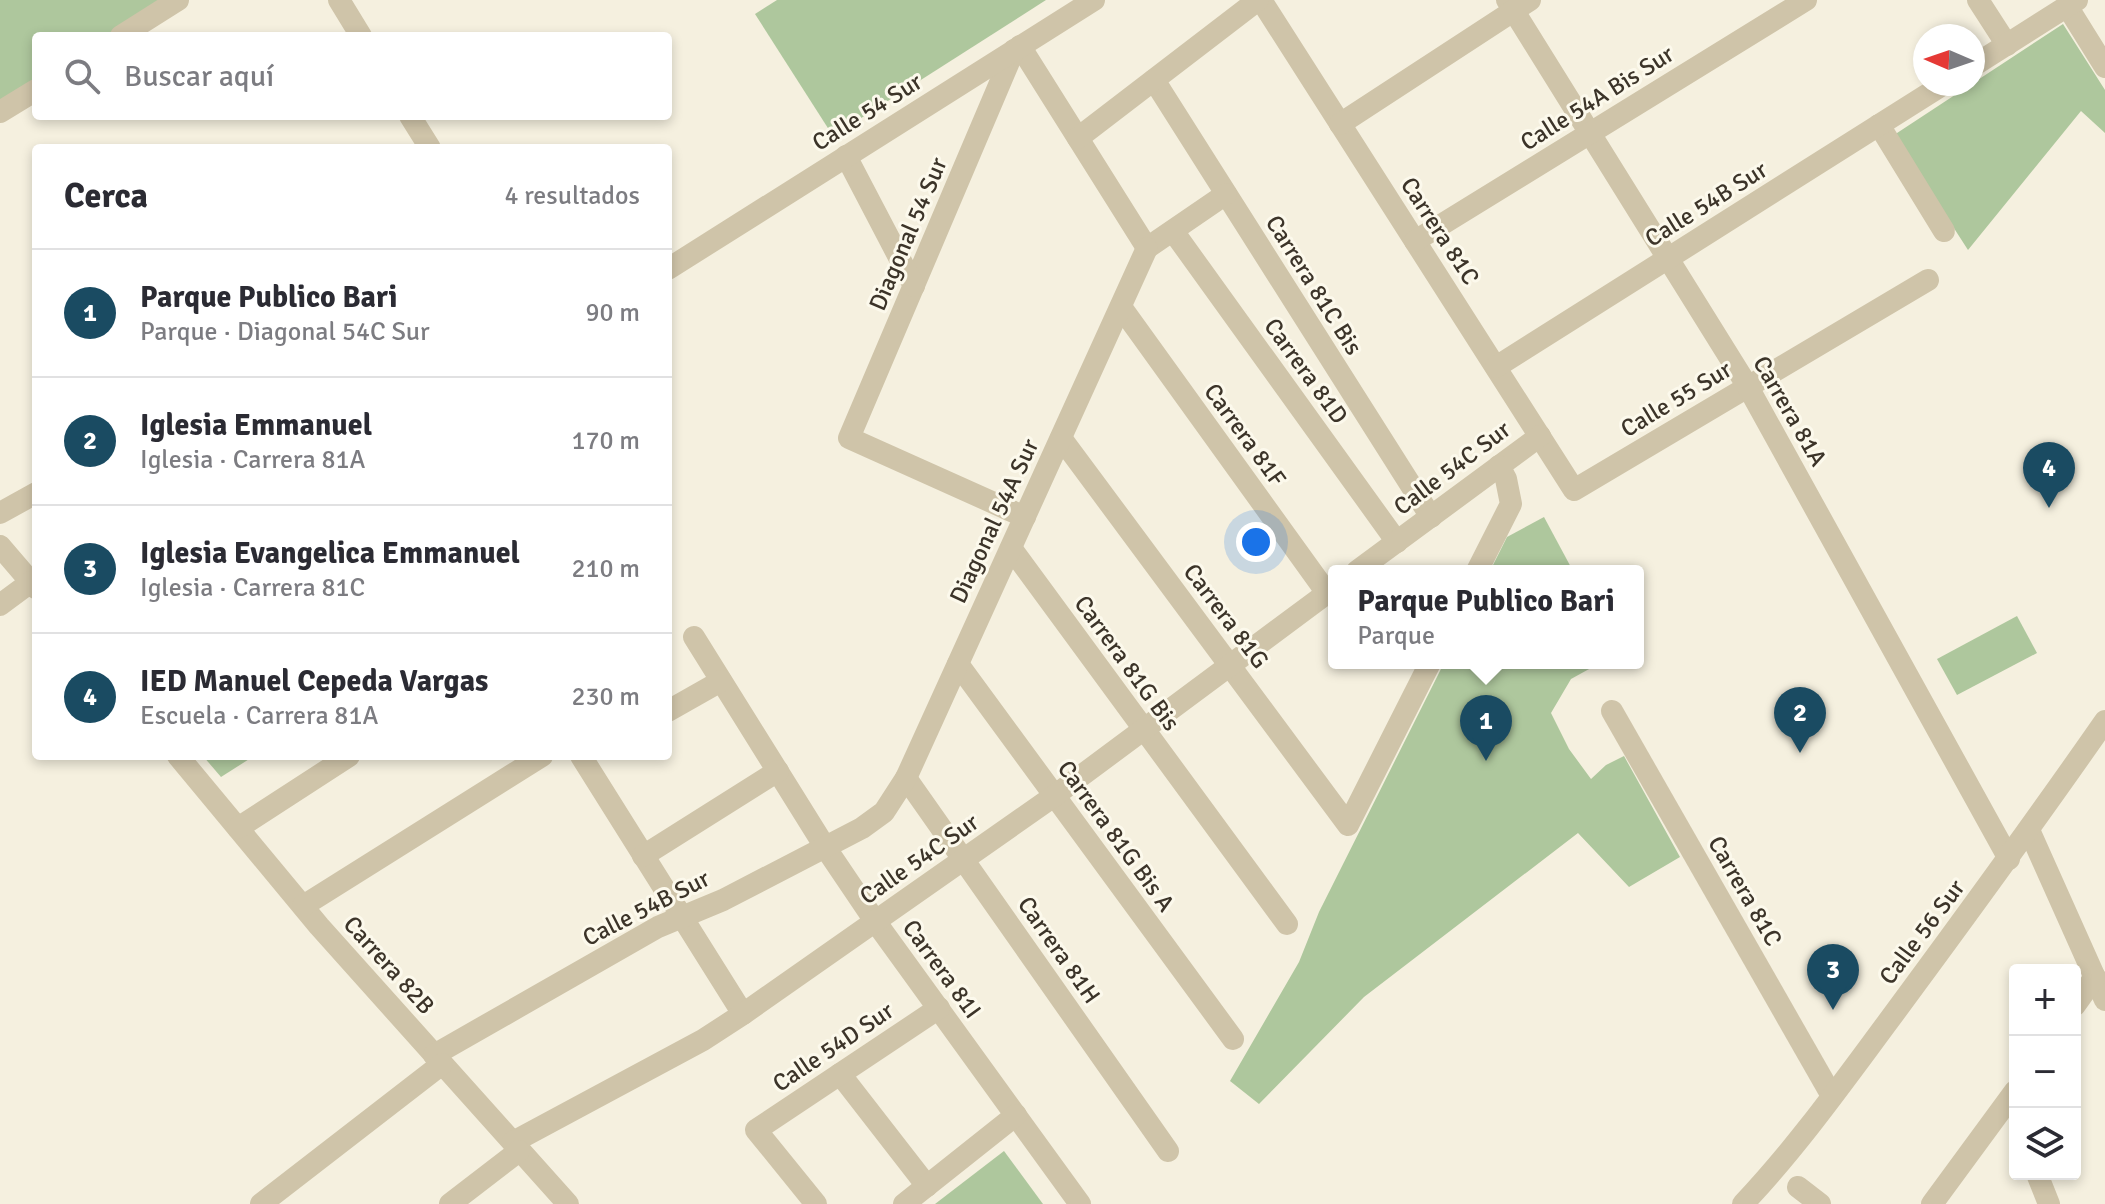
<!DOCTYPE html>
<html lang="es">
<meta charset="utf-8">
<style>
body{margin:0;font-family:Signika,sans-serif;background:#f2f2f3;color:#2b2b33}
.controls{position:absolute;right:24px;bottom:24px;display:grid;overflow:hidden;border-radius:8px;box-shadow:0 4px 12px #0003}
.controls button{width:72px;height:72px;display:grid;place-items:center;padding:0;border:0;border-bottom:2px solid #e1e1e2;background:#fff;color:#2b2b33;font:40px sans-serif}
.compass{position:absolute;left:1913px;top:24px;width:72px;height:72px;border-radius:50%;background:#fff;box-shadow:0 4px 12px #0003;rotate:272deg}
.you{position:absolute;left:1256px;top:542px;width:28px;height:28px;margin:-20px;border:6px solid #fff;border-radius:50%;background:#1a73e8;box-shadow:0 0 0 12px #1a73e833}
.badge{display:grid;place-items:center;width:52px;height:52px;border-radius:50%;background:#1a4b62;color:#fff;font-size:26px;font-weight:700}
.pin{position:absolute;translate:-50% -66px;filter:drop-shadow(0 2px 4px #0008)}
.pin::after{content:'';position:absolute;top:42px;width:28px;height:24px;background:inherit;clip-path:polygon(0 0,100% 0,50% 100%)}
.popup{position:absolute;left:1328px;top:565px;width:316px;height:104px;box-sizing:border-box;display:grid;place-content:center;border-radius:8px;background:#fff;filter:drop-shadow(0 2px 6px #0005);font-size:26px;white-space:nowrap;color:#7c7c81}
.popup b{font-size:30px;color:#2b2b33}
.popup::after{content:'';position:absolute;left:50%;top:100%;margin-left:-16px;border:16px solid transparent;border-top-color:#fff}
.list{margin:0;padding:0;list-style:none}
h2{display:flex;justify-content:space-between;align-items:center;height:104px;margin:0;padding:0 32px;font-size:34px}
h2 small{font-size:26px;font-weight:400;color:#7c7c81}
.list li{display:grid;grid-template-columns:52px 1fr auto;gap:24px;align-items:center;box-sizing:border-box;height:128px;padding:0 32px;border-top:2px solid #e1e1e2}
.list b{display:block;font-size:30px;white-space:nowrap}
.list p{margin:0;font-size:26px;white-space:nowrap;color:#7c7c81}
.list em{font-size:26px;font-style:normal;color:#7c7c81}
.icon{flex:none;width:44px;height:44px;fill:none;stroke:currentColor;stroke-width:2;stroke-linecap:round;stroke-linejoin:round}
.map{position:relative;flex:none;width:2105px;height:1204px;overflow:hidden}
.search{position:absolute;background:#fff;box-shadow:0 4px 12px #0003;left:32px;top:32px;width:640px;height:88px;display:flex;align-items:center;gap:20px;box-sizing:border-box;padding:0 28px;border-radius:8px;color:#7c7c81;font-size:30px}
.panel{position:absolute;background:#fff;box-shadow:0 4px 12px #0003;left:32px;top:144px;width:640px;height:616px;border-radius:8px}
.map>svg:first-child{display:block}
.green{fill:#aec79d}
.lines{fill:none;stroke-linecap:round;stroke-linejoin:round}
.minor{stroke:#cfc4a9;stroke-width:22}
.labels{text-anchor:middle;stroke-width:6;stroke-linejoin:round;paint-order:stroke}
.street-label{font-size:24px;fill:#3c3429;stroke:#fcf9ec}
</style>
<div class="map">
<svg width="2105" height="1204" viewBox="0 0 2105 1204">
<rect width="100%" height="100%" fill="#f5f0df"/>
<g class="green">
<path d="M 0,0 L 165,0 L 107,36 L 36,36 L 36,81 L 0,103 Z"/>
<path d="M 777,0 L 1046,0 L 833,136 L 755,14 Z"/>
<path d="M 2063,24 L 2105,90 L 2105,133 L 2081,111 L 1968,250 L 1894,135 Z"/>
<path d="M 1544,517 L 1573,571 L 1490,571 L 1507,537 Z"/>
<path d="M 2017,616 L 2037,653 L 1957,695 L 1937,659 Z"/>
<path d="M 1444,663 L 1600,663 L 1571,679 L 1551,713 L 1569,749 L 1591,779 L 1606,765 L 1624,756 L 1680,857 L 1629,887 L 1578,833 L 1364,997 L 1259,1104 L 1230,1081 L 1299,962 L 1319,912 Z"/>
<path d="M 203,756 L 254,756 L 221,777 Z"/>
<path d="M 1004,1151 L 1043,1204 L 935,1204 Z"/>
</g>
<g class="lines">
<g class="minor">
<path d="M 339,0 L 361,36"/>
<path d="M 1261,0 L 1574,490 L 1928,280"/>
<path d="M 1507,0 L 1748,387 L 2009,859"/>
<path d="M 1978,0 L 2007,45"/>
<path d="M 2067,6 L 2105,67"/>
<path d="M 121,36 L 178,0"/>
<path d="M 1020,46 L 1147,248"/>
<path d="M 1014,50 L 849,438 L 1025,517"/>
<path d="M 1973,66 L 2077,0"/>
<path d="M 1154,80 L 1431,517"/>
<path d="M 0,112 L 36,90"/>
<path d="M 410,116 L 430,148"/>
<path d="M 1340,124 L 1530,0"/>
<path d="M 1879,125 L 1944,231"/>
<path d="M 1078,138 L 1258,0"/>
<path d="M 846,156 L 914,286"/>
<path d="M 1173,231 L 1397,542"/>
<path d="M 1415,241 L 1806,0"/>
<path d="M 1147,248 L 1226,194"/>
<path d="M 668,269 L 1094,0"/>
<path d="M 1121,307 L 1327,593"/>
<path d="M 1496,367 L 1944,84"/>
<path d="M 1061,438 L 1348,825 L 1430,663"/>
<path d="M 0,513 L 36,493"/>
<path d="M 0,546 L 36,588"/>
<path d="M 1011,548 L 1287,924"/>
<path d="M 1357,571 L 1540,436"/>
<path d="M 1477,571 L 1511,504 L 1506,479 L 1499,466"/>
<path d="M 0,605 L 31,582"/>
<path d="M 694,637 L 825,847 L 875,921 L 1080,1204"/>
<path d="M 958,664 L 1233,1039"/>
<path d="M 668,711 L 721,681"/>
<path d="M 1612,711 L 1832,1096"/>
<path d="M 178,756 L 319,926 L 568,1204"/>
<path d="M 581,756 L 743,1014"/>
<path d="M 906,778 L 1168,1151"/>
<path d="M 238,828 L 349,756"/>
<path d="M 2029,830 L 2105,1000"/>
<path d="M 643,856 L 778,771"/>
<path d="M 303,906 L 542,756"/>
<path d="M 2075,1005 L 2095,977"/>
<path d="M 434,1055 L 658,927 L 723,900 L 862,828 L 884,812 L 906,778 L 1147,248"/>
<path d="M 840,1074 L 927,1186"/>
<path d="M 513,1142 L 703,1040 L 743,1014 L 1054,796 L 1334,588"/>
<path d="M 2037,1174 L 2049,1204"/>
<path d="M 1798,1187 L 1820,1204"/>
<path d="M 261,1204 L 442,1064"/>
<path d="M 450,1204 L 519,1151"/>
<path d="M 816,1204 L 756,1130 L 939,1008"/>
<path d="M 904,1204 L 1016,1115"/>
<path d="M 1743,1204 C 1796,1148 1841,1085 1887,1023 C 1961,923 2034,823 2105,721"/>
<path d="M 1932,1204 L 2015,1091"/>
</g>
</g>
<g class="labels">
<g class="street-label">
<text transform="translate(1597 98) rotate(-32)" y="8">Calle 54A Bis Sur</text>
<text transform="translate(867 112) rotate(-32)" y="8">Calle 54 Sur</text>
<text transform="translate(1706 204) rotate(-32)" y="8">Calle 54B Sur</text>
<text transform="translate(1440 231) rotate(57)" y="8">Carrera 81C</text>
<text transform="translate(908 234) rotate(-67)" y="8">Diagonal 54 Sur</text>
<text transform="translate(1314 285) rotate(58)" y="8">Carrera 81C Bis</text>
<text transform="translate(1306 371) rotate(54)" y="8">Carrera 81D</text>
<text transform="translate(1676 399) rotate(-31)" y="8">Calle 55 Sur</text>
<text transform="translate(1790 411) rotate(60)" y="8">Carrera 81A</text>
<text transform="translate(1245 435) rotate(54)" y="8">Carrera 81F</text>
<text transform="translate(1452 468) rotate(-37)" y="8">Calle 54C Sur</text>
<text transform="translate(994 521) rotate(-65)" y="8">Diagonal 54A Sur</text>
<text transform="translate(1226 616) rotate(53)" y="8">Carrera 81G</text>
<text transform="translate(1127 663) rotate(54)" y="8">Carrera 81G Bis</text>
<text transform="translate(1116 836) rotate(54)" y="8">Carrera 81G Bis A</text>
<text transform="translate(919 859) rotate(-35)" y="8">Calle 54C Sur</text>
<text transform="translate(1745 891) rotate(60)" y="8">Carrera 81C</text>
<text transform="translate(646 908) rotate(-27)" y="8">Calle 54B Sur</text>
<text transform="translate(1922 932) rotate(-53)" y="8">Calle 56 Sur</text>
<text transform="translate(1059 950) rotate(55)" y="8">Carrera 81H</text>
<text transform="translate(389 965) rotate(48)" y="8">Carrera 82B</text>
<text transform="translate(942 969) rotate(54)" y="8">Carrera 81I</text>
<text transform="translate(833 1047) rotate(-34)" y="8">Calle 54D Sur</text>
</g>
</g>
</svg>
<div class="controls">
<button>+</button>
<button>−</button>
<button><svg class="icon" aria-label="layers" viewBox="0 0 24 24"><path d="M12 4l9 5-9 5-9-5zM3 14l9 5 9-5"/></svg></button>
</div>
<svg class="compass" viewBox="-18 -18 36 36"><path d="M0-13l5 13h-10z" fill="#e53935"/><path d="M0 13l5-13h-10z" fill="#7c7c81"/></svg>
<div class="you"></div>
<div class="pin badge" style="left:1486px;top:761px">1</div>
<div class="popup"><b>Parque Publico Bari</b>Parque</div>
<div class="pin badge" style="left:1800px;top:753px">2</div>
<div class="pin badge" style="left:1833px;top:1010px">3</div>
<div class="pin badge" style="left:2049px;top:508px">4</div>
<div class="search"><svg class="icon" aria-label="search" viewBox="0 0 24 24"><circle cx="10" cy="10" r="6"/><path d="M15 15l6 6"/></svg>Buscar aquí</div>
<section class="panel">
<h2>Cerca<small>4 resultados</small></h2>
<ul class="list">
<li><span class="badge">1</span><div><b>Parque Publico Bari</b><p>Parque · Diagonal 54C Sur</p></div><em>90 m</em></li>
<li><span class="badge">2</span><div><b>Iglesia Emmanuel</b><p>Iglesia · Carrera 81A</p></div><em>170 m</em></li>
<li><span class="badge">3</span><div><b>Iglesia Evangelica Emmanuel</b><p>Iglesia · Carrera 81C</p></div><em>210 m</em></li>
<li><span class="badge">4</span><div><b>IED Manuel Cepeda Vargas</b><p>Escuela · Carrera 81A</p></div><em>230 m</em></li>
</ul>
</section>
</div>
